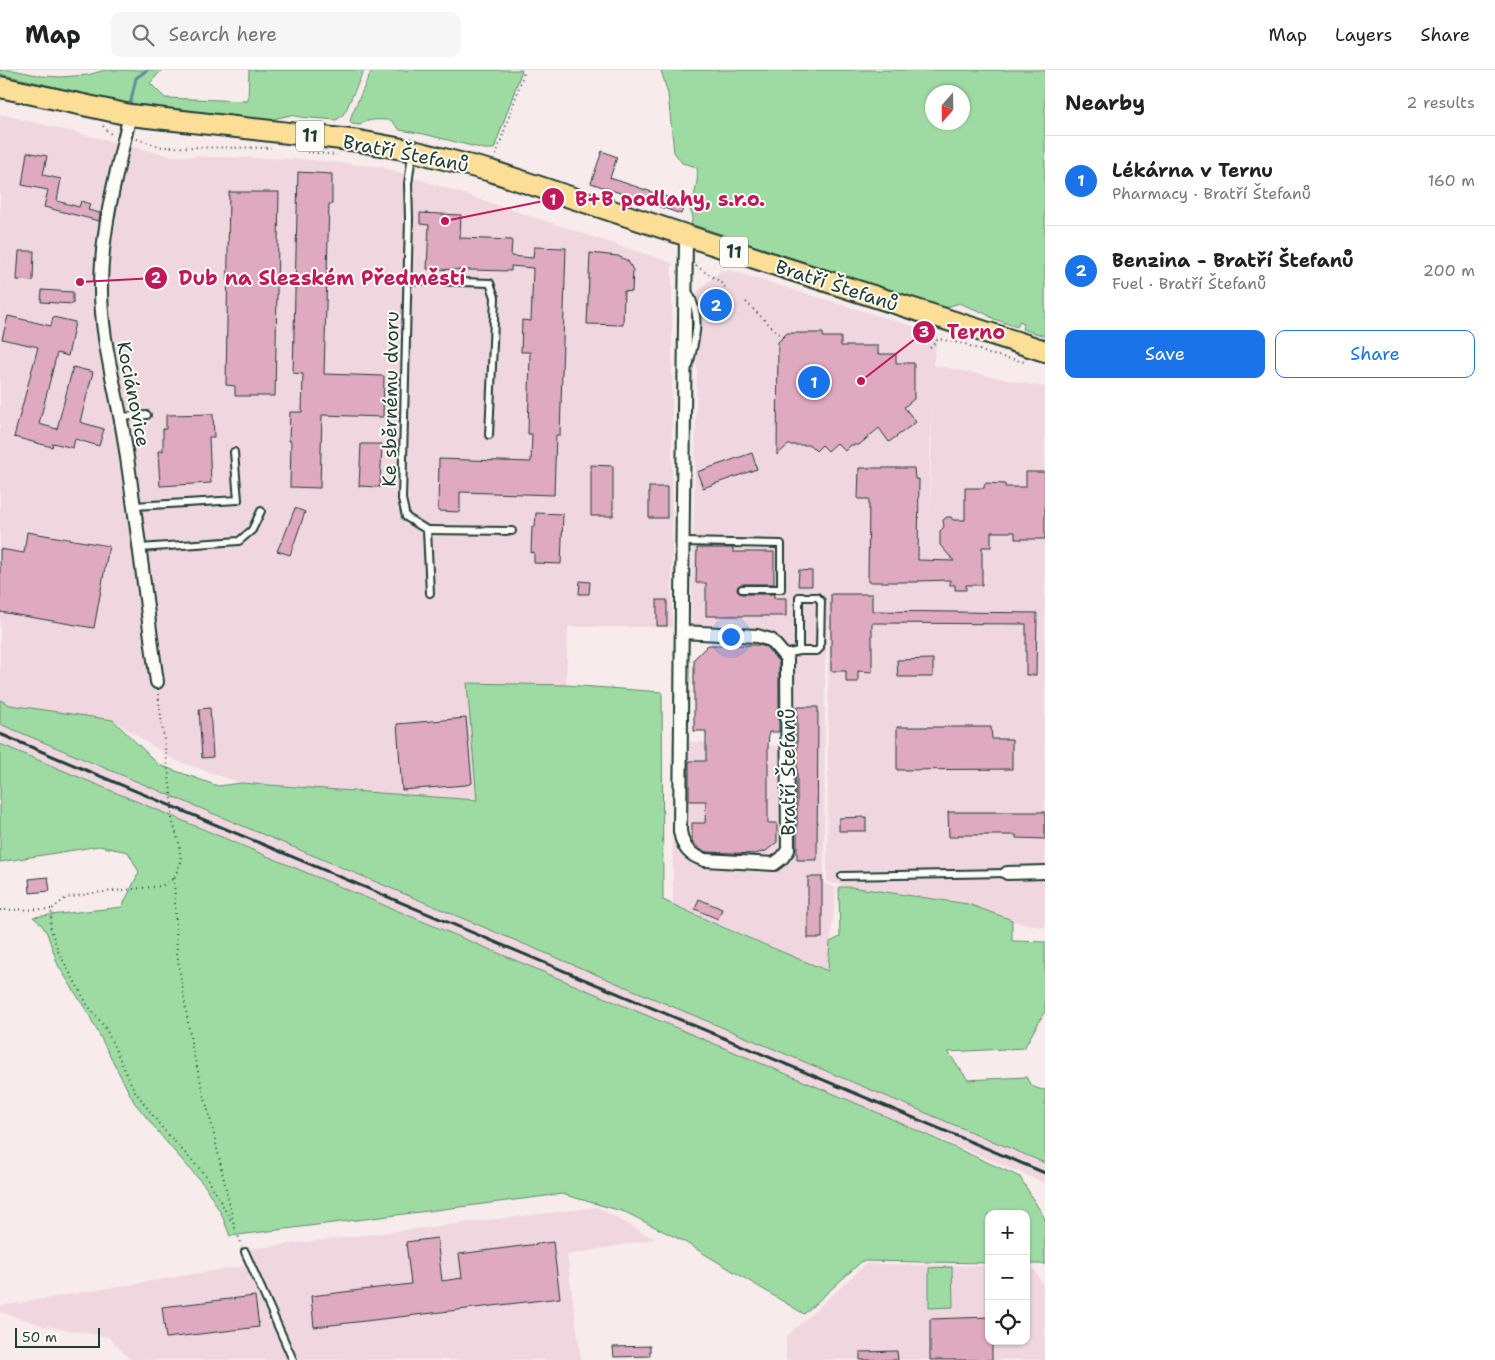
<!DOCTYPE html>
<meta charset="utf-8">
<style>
body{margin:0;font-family:"Shantell Sans",sans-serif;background:#f6f6f6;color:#202124}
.controls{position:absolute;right:15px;bottom:15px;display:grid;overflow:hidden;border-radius:10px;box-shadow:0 1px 4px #0004}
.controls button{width:45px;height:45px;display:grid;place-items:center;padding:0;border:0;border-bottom:1px solid #e0e0e0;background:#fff;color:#202124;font:25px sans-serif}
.compass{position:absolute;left:925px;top:15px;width:45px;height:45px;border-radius:50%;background:#fff;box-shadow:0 1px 4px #0004;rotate:200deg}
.scale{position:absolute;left:15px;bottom:12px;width:85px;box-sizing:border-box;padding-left:5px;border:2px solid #1f3d34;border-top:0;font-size:14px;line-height:18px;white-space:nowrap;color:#1f3d34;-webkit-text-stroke:4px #fdfcf7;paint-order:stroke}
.you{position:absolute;left:730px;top:566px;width:18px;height:18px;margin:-12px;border:4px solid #fff;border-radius:50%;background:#1a73e8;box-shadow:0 0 0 8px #1a73e833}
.badge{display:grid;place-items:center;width:32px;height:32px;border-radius:50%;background:#1a73e8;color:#fff;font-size:16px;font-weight:700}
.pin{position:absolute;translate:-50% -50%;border:2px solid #fff;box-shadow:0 1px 5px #0006}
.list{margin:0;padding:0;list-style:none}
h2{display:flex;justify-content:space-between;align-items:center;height:65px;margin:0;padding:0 20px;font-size:21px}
h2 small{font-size:16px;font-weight:400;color:#757577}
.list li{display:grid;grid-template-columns:32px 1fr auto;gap:15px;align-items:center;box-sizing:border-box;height:90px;padding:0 20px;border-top:1px solid #e0e0e0}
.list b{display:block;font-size:19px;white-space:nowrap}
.list p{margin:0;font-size:16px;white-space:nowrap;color:#757577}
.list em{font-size:16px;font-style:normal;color:#757577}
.actions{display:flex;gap:10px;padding:15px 20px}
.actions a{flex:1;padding:11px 0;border:1px solid #1a73e8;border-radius:10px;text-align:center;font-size:18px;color:#1a73e8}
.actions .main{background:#1a73e8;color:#fff}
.icon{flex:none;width:28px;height:28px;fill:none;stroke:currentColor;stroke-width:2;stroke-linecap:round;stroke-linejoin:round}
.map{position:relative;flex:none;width:1045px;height:1290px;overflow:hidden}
header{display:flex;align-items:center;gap:30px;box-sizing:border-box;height:70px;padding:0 25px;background:#fff;border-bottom:1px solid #e0e0e0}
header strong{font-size:24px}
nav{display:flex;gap:28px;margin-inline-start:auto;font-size:18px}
.search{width:350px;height:45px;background:#f6f6f6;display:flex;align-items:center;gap:12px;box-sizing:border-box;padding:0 18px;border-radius:10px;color:#757577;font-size:19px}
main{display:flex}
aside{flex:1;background:#fff}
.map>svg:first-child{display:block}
.built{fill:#f0d7df;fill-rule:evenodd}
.green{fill:#9edba3;stroke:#5e8c6c;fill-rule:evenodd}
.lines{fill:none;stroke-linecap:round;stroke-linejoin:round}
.stream{stroke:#59919b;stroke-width:3}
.building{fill:#dfa9c0;stroke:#1f3d34}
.lane-casing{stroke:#1f3d34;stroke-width:10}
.street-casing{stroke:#1f3d34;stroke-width:16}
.primary-casing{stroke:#1f3d34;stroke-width:24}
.path{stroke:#1f3d34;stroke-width:2;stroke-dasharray:1 4;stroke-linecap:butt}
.lane{stroke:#fdfcf7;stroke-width:6}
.street{stroke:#fdfcf7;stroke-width:12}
.primary{stroke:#fcde96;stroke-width:20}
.rail{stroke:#1f3d34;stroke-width:3}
.labels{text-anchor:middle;stroke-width:4;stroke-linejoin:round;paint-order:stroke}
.shield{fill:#fdfcf7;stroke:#62766e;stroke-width:1}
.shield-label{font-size:18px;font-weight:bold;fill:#1f3d34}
.street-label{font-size:19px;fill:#1f3d34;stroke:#fdfcf7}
.leader{fill:none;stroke:#c2185b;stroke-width:2}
.callout-dot{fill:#c2185b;stroke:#fdfcf7;stroke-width:2}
.mark-label{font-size:15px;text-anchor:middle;font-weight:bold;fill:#fff}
.callout-label{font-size:20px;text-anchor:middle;font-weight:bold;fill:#c2185b;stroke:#fdfcf7;stroke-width:4;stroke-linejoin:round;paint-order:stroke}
</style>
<header>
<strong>Map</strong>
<div class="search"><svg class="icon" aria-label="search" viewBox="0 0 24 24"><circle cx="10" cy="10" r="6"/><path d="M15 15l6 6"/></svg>Search here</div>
<nav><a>Map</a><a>Layers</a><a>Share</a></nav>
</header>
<main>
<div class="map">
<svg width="1045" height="1290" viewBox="0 0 1045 1290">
<rect width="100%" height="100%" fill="#f7ebec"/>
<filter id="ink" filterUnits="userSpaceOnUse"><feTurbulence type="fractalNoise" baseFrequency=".02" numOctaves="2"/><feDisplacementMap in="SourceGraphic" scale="10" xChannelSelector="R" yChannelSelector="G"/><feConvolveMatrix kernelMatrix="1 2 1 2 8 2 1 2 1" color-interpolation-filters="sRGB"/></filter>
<g filter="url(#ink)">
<g class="built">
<path d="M 0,44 L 171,86 L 301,89 L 382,97 L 672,193 L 672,557 L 568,557 L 566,615 L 468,613 L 478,730 L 241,713 L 174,690 L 113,650 L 10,635 L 0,630 Z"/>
<path d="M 722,200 L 736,202 L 938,264 L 933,295 L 1045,317 L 1045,858 L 1012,851 L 968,834 L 851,817 L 827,812 L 829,539 L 825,598 L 824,813 L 836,818 L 828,901 L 673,835 L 672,671 L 792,677 L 793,601 L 781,571 L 769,563 L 691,559 L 697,300 L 695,225 L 705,214 ZM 932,336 L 932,337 L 930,450 L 930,378 Z"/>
<path d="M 0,654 L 1045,1093 L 1045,1113 L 0,674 Z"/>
<path d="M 597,1137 L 655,1169 L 567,1185 L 581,1290 L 131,1290 L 108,1267 L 45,1256 L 0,1242 L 0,1236 L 255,1194 L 249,1179 Z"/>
<path d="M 866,1194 L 989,1196 L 989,1271 L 1026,1271 L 1026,1197 L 1033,1197 L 1045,1218 L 1045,1290 L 786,1290 L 786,1267 Z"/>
</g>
<g class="green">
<path d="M 0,0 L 13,0 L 42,6 L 60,7 L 88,5 L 105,0 L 162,0 L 150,13 L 165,28 L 248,31 L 249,0 L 364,0 L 346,40 L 342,46 L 336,50 L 300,47 L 290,45 L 269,50 L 120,32 L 0,4 Z"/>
<path d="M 372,0 L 522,0 L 494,79 L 484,79 L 424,64 L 400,60 L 391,50 C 380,50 368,48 360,55 L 352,54 L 350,52 L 352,44 Z"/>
<path d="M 661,0 L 1045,0 L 1045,266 L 1022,259 L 1024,253 L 1020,251 L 1017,257 L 994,249 L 984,243 L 959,233 L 942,239 L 691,154 L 693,146 L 690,140 C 694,126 699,112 697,97 L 682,93 L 674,82 L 668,24 ZM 932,22 L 962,22 L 962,52 L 932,52 Z"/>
<path d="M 467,613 L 566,615 L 662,622 L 663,830 L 720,856 L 828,901 L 830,872 L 840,867 L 839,817 L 851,817 L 968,834 L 1012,850 L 1012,871 L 1045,872 L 1045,941 L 1024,978 L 948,982 L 968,1010 L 1026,1007 C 1031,1016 1035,1019 1045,1020 L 1045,1093 L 0,654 L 0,630 L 10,635 L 113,650 L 159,695 L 218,716 L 241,713 L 477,730 Z"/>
<path d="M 0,674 L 865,1037 L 1020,1107 L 1045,1149 L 1045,1194 L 1026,1194 L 1026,1144 L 989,1144 L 989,1193 L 862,1191 L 804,1244 L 683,1171 L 625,1142 L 562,1124 L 230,1166 L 222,1145 L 205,1116 L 168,1074 L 134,1032 L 89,945 L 58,895 L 47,863 L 41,854 L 33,847 L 122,837 L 139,802 L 128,782 L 99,776 L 0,792 Z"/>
<path d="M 952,1197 L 953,1237 L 929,1238 L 929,1198 Z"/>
</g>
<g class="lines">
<path class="stream" d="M 130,35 L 136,8 L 147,0"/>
</g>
<g class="building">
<path d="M 602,81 L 617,87 L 610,108 L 685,133 L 681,144 L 591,113 Z"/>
<path d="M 27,82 L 47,86 L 43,105 L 61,109 L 57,131 L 79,137 L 81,131 L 90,134 L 88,140 L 100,143 L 99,151 L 44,137 L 48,120 L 22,115 Z"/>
<path d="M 298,102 L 332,104 L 332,134 L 329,134 L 324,304 L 384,306 L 383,347 L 322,345 L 320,418 L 290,417 L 291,371 L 289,371 L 290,342 L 302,342 L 303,304 L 293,303 Z"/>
<path d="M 229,122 L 279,122 L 275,326 L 235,326 L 235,316 L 226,315 Z"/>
<path d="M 420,143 L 461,145 L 460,168 L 512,170 L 511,186 L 533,188 L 534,177 L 566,178 L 560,365 L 556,365 L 554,425 L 460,422 L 460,442 L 438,441 L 439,389 L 531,392 L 532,364 L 528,364 L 530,282 L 521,282 L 522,250 L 531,251 L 533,199 L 533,198 L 511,196 L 511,201 L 427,199 L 429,155 L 420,154 Z"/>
<path d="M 19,181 L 34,181 L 33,211 L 17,210 Z"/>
<path d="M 590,183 L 618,186 L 628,191 L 633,200 L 632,222 L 624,221 L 623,255 L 587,254 Z"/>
<path d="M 42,220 L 73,222 L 73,234 L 41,232 Z"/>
<path d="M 719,221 L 728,230 L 715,243 L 706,234 Z"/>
<path d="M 8,246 L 51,256 L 53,247 L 75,252 L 68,286 L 57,283 L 39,354 L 57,359 L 73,297 L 93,302 L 80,352 L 104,359 L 99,376 L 75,369 L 73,378 L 53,373 L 52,377 L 14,367 L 38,277 L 2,269 Z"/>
<path d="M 787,263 L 823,263 L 823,267 L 841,267 L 841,276 L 878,276 L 878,284 L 896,284 L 896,293 L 914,293 L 914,329 L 904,337 L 916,352 L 889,372 L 879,358 L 859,375 L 851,375 L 845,381 L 837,373 L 828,381 L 822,375 L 816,381 L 810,375 L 788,375 L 777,385 L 778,272 Z"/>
<path d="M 213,344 L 214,367 L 209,367 L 211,413 L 160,416 L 158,381 L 163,381 L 163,359 L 166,359 L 166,345 Z"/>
<path d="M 361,374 L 382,374 L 380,417 L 359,416 Z"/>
<path d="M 752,383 L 757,399 L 703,418 L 697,402 Z"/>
<path d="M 591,395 L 613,396 L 613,446 L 591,446 Z"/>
<path d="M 859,398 L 914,398 L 915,409 L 919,409 L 918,490 L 954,491 L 940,475 L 940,461 L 944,457 L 943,450 L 947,447 L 951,447 L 953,450 L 965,450 L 965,418 L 984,418 L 985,413 L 1005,414 L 1005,417 L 1026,417 L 1026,402 L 1045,402 L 1045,469 L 1015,469 L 1015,462 L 991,462 L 991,477 L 982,477 L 982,515 L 966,515 L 966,520 L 955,520 L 955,515 L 950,515 L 950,510 L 918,511 L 918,512 L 868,512 L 869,429 L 858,429 Z"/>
<rect x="649" y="417" width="18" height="31"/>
<path d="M 295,438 L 305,442 L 290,485 L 277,481 L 281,472 L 282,472 Z"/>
<path d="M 536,443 L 563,444 L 561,494 L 534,493 L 534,482 L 531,483 L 532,457 L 535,457 Z"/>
<path d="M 27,462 L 109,476 L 94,558 L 0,542 L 0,479 L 24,483 Z"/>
<path d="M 697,478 L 733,478 L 733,482 L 774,482 L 774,514 L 742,514 L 738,516 L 737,519 L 739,523 L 742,524 L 774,524 L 774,528 L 786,528 L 786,546 L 706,546 L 706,513 L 696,513 Z"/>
<path d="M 799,500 L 812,501 L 812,516 L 798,516 Z"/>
<path d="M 580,511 L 590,512 L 589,524 L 579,524 Z"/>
<path d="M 831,524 L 872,524 L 872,541 L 1037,543 L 1036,605 L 1026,605 L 1026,554 L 872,553 L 872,602 L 858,601 L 858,612 L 846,612 L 846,601 L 831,601 Z"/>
<rect x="657" y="530" width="10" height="26"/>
<path d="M 708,575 L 759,575 L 766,577 L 779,592 L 779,662 L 769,662 L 768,677 L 768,753 L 777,753 L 777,772 L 766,781 L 755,784 L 707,782 L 701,780 L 692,772 L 692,753 L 705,753 L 706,731 L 689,731 L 689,691 L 706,691 L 706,661 L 694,661 L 694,589 Z"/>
<path d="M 933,589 L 933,607 L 898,607 L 897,590 Z"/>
<path d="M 797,637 L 818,637 L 817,790 L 797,790 Z"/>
<path d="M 210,638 L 213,687 L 202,688 L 199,639 Z"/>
<path d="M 466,648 L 472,713 L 466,715 L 402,720 L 397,654 Z"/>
<path d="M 897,657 L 991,657 L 992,669 L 1012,669 L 1012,699 L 897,700 Z"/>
<path d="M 948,742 L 1045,742 L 1045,769 L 1016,768 L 1016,765 L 958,765 L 958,767 L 949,767 Z"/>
<path d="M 866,747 L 866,761 L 839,761 L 839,748 Z"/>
<path d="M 48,807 L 50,821 L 30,823 L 29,809 Z"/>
<rect x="808" y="807" width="14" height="61"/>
<path d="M 699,829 L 722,839 L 718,849 L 695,839 Z"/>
<path d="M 437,1168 L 442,1211 L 462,1208 L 459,1184 L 553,1172 L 560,1228 L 314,1257 L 311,1226 L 411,1214 L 406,1172 Z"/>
<path d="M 255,1226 L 259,1257 L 166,1268 L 162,1237 Z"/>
<path d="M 989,1247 L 989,1271 L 992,1271 L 992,1290 L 930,1290 L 930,1249 Z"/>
<path d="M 650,1276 L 650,1286 L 614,1287 L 613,1277 Z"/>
<path d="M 897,1281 L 898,1290 L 860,1290 L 860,1282 Z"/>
</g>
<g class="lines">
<g class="lane-casing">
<g id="lane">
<path d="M 412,85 L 408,114 L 409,149 L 402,429 L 406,447 L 427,460 L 430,523"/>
<path d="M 407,210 L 490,213 L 495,227 L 489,365"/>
<path d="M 688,221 C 703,247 695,269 689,296"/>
<path d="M 120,347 L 147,345"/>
<path d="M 134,436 L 238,430 L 234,382"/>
<path d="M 427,460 L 512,461"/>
<path d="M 683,472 L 781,474 L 781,519 L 742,519"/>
<path d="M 140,478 L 239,471 L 252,460 L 261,441"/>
<path d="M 783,584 L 799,581 L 817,581 L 820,578 L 821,531 L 817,527 L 799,527 L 799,581"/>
<path d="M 842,806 L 1007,803"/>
<path d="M 245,1182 L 293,1290"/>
</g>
</g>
<g class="street-casing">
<g id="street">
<path d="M 130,45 C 117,101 102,156 101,213 C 100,270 117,320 125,374 C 137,453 146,533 157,612"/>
<path d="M 682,562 L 757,566 L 771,570 L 787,589 L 788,780 L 782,788 L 774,794 L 705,790 C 689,785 683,778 680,761 C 682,563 683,364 686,166"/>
<path d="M 1007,803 L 1045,802"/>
</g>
</g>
<g class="primary-casing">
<path id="primary" d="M 0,17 L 130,45 L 359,71 L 413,81 L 491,101 L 782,197 L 1045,281"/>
</g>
<g class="path">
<path d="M 103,56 L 109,63 L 112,64"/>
<path d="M 137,69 L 162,77 L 271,78"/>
<path d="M 307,82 L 337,85"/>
<path d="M 496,85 L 525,0"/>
<path d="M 696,196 L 719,211 L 726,218"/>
<path d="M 746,232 L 782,267"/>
<path d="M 930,278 L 938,269 L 965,274 L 989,284 L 1025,292"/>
<path d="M 158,624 L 172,730 L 172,749 L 179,773 L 181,792 L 174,808 L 162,816 L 94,823 L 66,828 L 52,839 L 50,856 L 58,881 L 87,934 L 106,959 L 134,1020 L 163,1059 L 207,1107 L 235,1158 L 242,1176"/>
<path d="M 174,808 L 177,883 L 192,978 L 212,1056 L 234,1155"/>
<path d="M 0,840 L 52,839"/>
</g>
<use href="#lane" class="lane"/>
<use href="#street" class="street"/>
<use href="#primary" class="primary"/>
<path class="rail" d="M 0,664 L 1045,1103"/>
</g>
</g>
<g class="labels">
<g class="shield">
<rect x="296" y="50.5" width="28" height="31" rx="4"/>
<rect x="720" y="166.5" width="28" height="31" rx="4"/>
</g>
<g class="shield-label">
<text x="310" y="72">11</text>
<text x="734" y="188">11</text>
</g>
<g class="street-label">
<text transform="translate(406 83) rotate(11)" y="7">Bratří Štefanů</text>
<text transform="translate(837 215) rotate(18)" y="7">Bratří Štefanů</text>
<text transform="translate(134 324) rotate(79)" y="7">Kociánovice</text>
<text transform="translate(390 329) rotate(-89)" y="7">Ke sběrnému dvoru</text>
<text transform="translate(788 702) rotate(-90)" y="7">Bratří Štefanů</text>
</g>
</g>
<path class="leader" d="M445 151L553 129M80 212L156 208M861 311L924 262"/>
<g class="callout-dot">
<circle cx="445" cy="151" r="5"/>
<circle cx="80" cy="212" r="5"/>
<circle cx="861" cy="311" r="5"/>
<circle cx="553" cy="129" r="12"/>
<circle cx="156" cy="208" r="12"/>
<circle cx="924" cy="262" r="12"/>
</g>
<g class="mark-label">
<text x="553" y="135">1</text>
<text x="156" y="213">2</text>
<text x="924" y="267">3</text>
</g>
<g class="callout-label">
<text x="670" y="136">B+B podlahy, s.r.o.</text>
<text x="322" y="215">Dub na Slezském Předměstí</text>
<text x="976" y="269">Terno</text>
</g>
</svg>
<div class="controls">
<button>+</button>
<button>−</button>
<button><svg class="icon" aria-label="locate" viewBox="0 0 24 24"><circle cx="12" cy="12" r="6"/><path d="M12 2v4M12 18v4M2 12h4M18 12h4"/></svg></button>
</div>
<svg class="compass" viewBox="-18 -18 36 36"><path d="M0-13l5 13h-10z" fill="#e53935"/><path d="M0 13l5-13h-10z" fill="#757577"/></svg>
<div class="scale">50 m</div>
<div class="you"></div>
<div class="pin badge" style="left:814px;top:312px">1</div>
<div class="pin badge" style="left:716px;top:235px">2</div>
</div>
<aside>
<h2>Nearby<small>2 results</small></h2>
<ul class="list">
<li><span class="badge">1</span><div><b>Lékárna v Ternu</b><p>Pharmacy · Bratří Štefanů</p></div><em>160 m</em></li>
<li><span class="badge">2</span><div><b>Benzina - Bratří Štefanů</b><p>Fuel · Bratří Štefanů</p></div><em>200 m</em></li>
</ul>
<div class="actions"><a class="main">Save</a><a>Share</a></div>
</aside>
</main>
